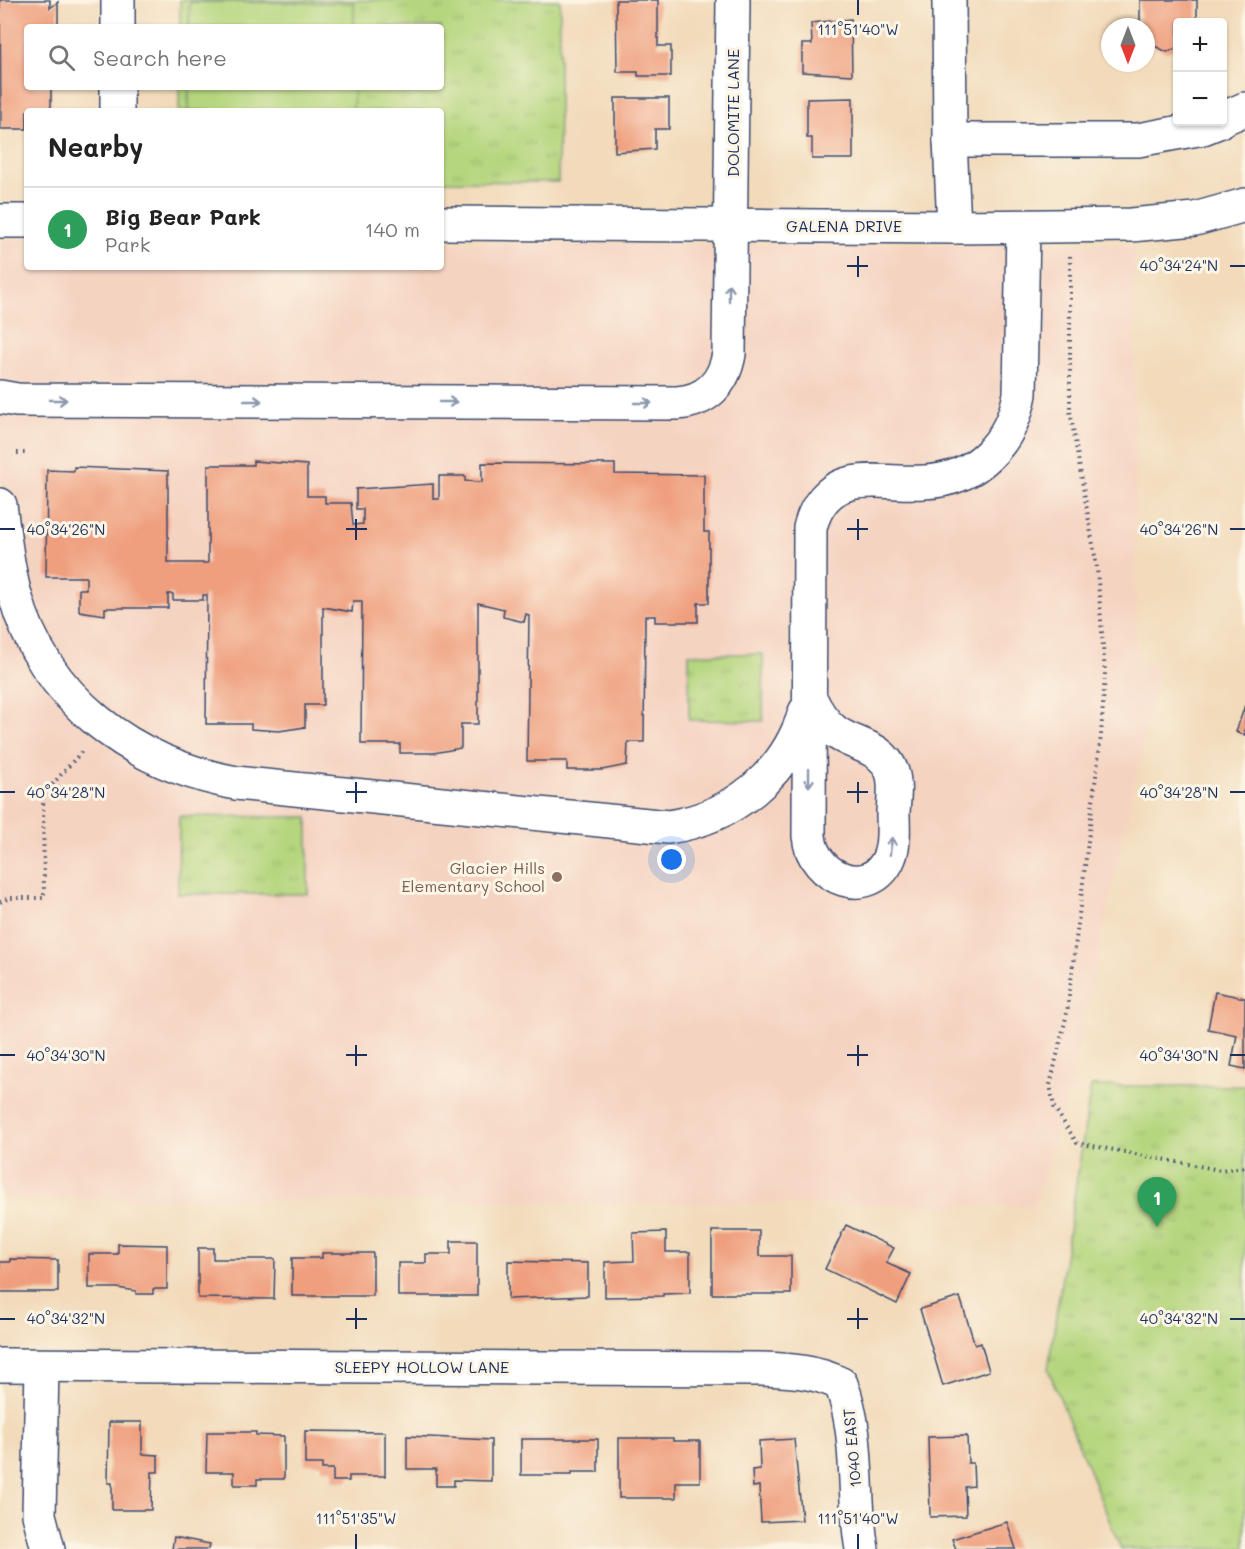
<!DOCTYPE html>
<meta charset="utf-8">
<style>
body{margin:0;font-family:Mali,sans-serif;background:#f6f6f6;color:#222}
.controls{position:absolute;right:18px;top:18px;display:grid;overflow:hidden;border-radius:6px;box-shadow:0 2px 4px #0004}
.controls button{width:54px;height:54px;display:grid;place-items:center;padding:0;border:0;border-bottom:2px solid #e0e0e0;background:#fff;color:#222;font:30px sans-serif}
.compass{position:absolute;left:1101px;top:18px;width:54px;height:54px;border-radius:50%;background:#fff;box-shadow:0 2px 4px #0004;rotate:180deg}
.you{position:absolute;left:672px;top:860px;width:21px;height:21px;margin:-15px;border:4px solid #fff;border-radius:50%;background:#1a73e8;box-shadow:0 0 0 9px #1a73e833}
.badge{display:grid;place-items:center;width:39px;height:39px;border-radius:50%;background:#b45309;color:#fff;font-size:20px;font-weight:700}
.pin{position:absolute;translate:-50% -50px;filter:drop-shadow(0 2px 3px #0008)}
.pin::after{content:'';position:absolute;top:32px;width:21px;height:18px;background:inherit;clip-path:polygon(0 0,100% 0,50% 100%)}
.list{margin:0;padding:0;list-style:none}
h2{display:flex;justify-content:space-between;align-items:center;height:78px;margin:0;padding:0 24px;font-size:26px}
h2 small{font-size:20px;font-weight:400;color:#767676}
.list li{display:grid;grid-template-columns:39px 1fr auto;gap:18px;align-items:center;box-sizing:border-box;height:84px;padding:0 24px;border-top:2px solid #e0e0e0}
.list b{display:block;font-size:22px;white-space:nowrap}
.list p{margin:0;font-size:20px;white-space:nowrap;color:#767676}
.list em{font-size:20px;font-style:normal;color:#767676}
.icon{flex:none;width:33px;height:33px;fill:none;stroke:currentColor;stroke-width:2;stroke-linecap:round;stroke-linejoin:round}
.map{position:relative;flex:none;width:1245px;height:1549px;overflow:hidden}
.search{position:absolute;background:#fff;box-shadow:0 2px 4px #0004;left:24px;top:24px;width:420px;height:66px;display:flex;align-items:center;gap:15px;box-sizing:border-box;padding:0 21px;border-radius:6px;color:#767676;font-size:22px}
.panel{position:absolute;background:#fff;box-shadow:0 2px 4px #0004;left:24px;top:108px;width:420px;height:162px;border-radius:6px}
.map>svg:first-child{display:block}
.built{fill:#f5d3c1}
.park{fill:url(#park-tufts);stroke:#68826e;stroke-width:1.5}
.pitch{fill:#b5d67e;stroke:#68826e;stroke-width:1.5}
.building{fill:#ef9f7e}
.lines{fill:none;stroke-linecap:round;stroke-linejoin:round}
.minor-casing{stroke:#3b496c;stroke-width:36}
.path{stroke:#3b496c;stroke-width:4;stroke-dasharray:1.5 4.5;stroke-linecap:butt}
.minor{stroke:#fff;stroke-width:33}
.oneway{stroke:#8d97ae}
.ticks{fill:none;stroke:#1b2f5e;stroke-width:2}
.education-dot{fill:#8d6e63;stroke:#fcf5e5;stroke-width:2}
.labels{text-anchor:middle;stroke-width:6;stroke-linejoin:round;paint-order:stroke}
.street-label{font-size:16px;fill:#1b2f5e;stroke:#fcf5e5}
.education-label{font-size:16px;fill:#785e54;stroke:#fcf5e5;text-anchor:end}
.ticks-label{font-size:15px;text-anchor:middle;fill:#1b2f5e;stroke:#fcf5e5;stroke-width:6;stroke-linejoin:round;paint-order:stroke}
</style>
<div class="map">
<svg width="1245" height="1549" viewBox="0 0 1245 1549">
<defs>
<pattern id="park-tufts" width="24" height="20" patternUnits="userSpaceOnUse" patternTransform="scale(1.5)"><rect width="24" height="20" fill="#b5d67e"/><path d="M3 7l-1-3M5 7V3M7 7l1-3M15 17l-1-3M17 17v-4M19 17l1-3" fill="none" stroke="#9bb86f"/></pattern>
</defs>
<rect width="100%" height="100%" fill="#fcf5e5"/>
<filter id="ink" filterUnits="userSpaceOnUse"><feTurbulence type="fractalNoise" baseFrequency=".0167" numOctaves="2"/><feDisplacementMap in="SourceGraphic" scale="12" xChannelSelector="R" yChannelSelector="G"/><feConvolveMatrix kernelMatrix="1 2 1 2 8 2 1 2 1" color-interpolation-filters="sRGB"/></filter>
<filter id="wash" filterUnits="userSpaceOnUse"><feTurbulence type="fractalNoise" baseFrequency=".008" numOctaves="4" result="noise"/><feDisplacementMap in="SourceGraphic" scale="24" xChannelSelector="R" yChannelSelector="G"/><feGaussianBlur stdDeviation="1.35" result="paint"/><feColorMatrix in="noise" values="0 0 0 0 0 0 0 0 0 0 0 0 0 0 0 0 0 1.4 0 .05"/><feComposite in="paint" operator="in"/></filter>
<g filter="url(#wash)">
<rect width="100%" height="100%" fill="#f2daba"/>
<path class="built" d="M 0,240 L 27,240 L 27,267 L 441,267 L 441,243 L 1134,245 L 1136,660 L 1159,667 L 1070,1088 L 1034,1206 L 0,1198 Z"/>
<g class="park">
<path d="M 180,0 L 560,0 L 558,182 L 441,181 L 441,111 L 179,111 L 179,87 L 441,87 L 441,27 L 180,27 Z"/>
<path d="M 689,654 L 763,654 L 763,721 L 689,720 Z"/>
<path d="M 179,816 L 308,817 L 308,894 L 178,894 Z"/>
<path d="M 1091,1086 L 1245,1086 L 1245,1549 L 1121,1549 L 1048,1369 Z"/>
</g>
<g class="pitch">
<path d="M 190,2 L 354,3 L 354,27 L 189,27 Z"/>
<path d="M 189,87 L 354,87 L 353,111 L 189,111 Z"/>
</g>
<g id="blocks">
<g class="building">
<path d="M 0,0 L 50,0 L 50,8 L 58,2 L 58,27 L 27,27 L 27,87 L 51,87 L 51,111 L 27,111 L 27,129 L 1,129 Z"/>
<path d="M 616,0 L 658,0 L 658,46 L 671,46 L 671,76 L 638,76 L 638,72 L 617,72 Z"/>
<path d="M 1140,0 L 1197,0 L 1197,22 L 1178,22 L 1178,48 L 1167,52 L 1146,42 L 1146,27 L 1140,27 Z"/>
<path d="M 851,19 L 852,75 L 802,72 L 802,44 L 812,44 L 811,23 Z"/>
<path d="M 615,98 L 669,98 L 669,129 L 655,129 L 655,149 L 615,152 Z"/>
<path d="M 853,98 L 853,159 L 812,159 L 812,138 L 807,138 L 807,99 Z"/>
<path d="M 253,461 L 307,465 L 307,496 L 325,496 L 325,503 L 351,503 L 353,525 L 363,524 L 363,509 L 356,509 L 356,489 L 433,484 L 433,499 L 439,499 L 439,476 L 465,476 L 465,481 L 482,482 L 482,463 L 615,464 L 615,474 L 704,475 L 704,532 L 709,532 L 709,603 L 698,603 L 698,622 L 655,622 L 655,616 L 645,616 L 644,742 L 628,742 L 627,765 L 602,770 L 567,770 L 567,761 L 527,761 L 529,615 L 526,614 L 524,622 L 503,617 L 504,609 L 478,603 L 478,724 L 461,724 L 461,748 L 434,753 L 400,753 L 400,744 L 361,744 L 362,601 L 353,601 L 352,612 L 323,607 L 323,705 L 305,705 L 305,727 L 279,731 L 251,729 L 251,724 L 206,724 L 207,595 L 203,595 L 203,600 L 173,600 L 173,594 L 168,594 L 168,608 L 105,608 L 105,615 L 79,611 L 79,589 L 86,589 L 86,577 L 46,577 L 47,470 L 74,471 L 74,467 L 168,471 L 168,563 L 208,563 L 208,465 L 253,465 Z"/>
<path d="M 1245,705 L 1245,735 L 1236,732 Z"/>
<path d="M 1215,992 L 1245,998 L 1245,1069 L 1231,1066 L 1237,1035 L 1208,1029 Z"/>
<path d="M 846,1225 L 894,1248 L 886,1263 L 911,1274 L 897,1304 L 825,1269 Z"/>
<path d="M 712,1231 L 759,1231 L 759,1256 L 791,1256 L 791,1294 L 712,1294 Z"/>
<path d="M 666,1232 L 666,1252 L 690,1252 L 690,1293 L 663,1294 L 663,1296 L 605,1297 L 605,1262 L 634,1261 L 633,1233 Z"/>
<path d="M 451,1241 L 477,1241 L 477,1296 L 398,1296 L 398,1263 L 426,1263 L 426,1254 L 451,1254 Z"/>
<path d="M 118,1244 L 167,1245 L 167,1289 L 153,1289 L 153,1294 L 136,1294 L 136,1291 L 117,1288 L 89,1288 L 89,1254 L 118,1254 Z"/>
<path d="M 198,1248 L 213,1248 L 213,1259 L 275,1259 L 274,1299 L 198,1298 Z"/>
<path d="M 322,1253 L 373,1253 L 373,1296 L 292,1296 L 292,1258 L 322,1258 Z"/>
<path d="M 10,1259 L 58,1260 L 58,1292 L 0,1292 L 0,1262 L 10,1262 Z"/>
<path d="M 508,1261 L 588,1263 L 588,1296 L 508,1299 Z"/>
<path d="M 960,1297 L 975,1345 L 981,1343 L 989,1371 L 943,1386 L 920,1309 Z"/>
<path d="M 109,1422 L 142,1422 L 142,1454 L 158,1455 L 158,1472 L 152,1472 L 151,1510 L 112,1510 L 112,1483 L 108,1483 Z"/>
<path d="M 305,1431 L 385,1432 L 385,1476 L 349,1476 L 349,1481 L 333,1481 L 333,1469 L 322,1469 L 322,1464 L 305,1464 Z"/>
<path d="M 207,1432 L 256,1432 L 256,1435 L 284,1436 L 284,1479 L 257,1479 L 257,1485 L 234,1485 L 234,1472 L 206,1472 Z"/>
<path d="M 407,1436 L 491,1440 L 491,1481 L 454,1480 L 454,1486 L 436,1486 L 436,1469 L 407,1469 Z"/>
<path d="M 967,1436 L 968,1463 L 973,1463 L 974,1486 L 965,1487 L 966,1516 L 930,1517 L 928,1437 Z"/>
<path d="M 619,1438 L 673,1438 L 673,1441 L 700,1441 L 700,1482 L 676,1482 L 676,1498 L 619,1498 Z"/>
<path d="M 521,1439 L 598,1439 L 598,1472 L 572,1472 L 572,1475 L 521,1475 Z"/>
<path d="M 794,1439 L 802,1520 L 761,1522 L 759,1486 L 753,1487 L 752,1470 L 760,1469 L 759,1441 Z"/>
<path d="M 1007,1522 L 1016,1549 L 956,1549 L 952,1539 Z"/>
<path d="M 174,1537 L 210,1544 L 209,1549 L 172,1549 Z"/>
</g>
</g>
</g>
<g filter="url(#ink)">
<use href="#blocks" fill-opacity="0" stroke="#3b496c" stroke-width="1.5"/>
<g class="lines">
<g class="minor-casing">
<g id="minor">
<path d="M 949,0 L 950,140 L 1138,140 L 1203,128 L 1218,122"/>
<path d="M 118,27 L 118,0"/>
<path d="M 117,111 L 117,87"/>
<path d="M 1222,119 L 1245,109"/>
<path d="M 950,140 L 954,227"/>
<path d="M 0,221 L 27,221"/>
<path d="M 441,223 L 954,227 L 1131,225 L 1195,219 L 1245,205"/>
<path d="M 0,397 L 17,400 L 677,403 C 707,401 724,383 729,354 L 733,0"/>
<path d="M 0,505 C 4,535 7,566 15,595 C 44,700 133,764 236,783 L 668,827 C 732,818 786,775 805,712"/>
<path d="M 810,698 C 816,711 823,722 834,731 C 853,746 882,745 892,772 C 896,784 894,799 893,812 C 893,827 895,844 889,858 C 871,900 813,880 809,836 L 810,528 C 815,507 828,488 851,483 C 874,478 900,484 924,482 C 976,480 1011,443 1020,394 L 1023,227"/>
<path d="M 0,1365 L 761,1369 C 790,1370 815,1371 841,1384 C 861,1436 852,1494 862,1549"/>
<path d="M 42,1366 L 39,1515 L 48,1549"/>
</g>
</g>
<g class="path">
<path d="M 1070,256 L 1070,411 L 1097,568 L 1105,673 L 1101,735 L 1067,1013 L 1050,1085 L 1054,1107 L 1077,1143 L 1220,1170 L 1245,1167"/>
<path d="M 17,453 L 27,453"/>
<path d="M 0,902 L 9,898 L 44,898 L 43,795 L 84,749"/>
</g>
<use href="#minor" class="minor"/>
</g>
<defs><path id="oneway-shaft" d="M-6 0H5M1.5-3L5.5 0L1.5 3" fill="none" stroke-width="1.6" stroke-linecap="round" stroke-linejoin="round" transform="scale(1.5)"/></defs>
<g class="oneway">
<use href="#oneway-shaft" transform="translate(729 293) rotate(-90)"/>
<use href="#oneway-shaft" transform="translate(58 400)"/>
<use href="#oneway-shaft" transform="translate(253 401)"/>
<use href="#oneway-shaft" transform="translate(448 402)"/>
<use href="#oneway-shaft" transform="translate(643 403)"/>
<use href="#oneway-shaft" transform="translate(809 778) rotate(90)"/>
<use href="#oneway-shaft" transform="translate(891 846) rotate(-82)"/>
</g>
</g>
<path class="ticks" d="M 858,0 L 858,15M 858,256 L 858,277M 847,266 L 868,266M 1230,266 L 1245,266M 356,519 L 356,540M 858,519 L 858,540M 0,529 L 15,529M 346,529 L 367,529M 847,529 L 868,529M 1230,529 L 1245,529M 356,782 L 356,803M 858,782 L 858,803M 0,792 L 15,792M 346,792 L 367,792M 847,792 L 868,792M 1230,792 L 1245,792M 356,1045 L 356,1066M 858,1045 L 858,1066M 0,1055 L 15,1055M 346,1055 L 367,1055M 847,1055 L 868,1055M 1230,1055 L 1245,1055M 356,1308 L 356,1329M 858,1308 L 858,1329M 0,1319 L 15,1319M 346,1319 L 367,1319M 847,1319 L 868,1319M 1230,1319 L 1245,1319M 356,1534 L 356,1549M 858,1534 L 858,1549"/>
<circle class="education-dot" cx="557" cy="877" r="6"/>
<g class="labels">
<g class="street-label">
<text transform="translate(733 113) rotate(-90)" y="6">DOLOMITE LANE</text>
<text x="844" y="232">GALENA DRIVE</text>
<text x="422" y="1373">SLEEPY HOLLOW LANE</text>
<text transform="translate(852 1448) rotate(-95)" y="6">1040 EAST</text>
</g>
<g class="education-label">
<text x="545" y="874">Glacier Hills<tspan x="545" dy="18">Elementary School</tspan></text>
</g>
</g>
<g class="ticks-label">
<text x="858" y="35">111°51'40"W</text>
<text x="1179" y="271">40°34'24"N</text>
<text x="1179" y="535">40°34'26"N</text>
<text x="66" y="535">40°34'26"N</text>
<text x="1179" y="798">40°34'28"N</text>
<text x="66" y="798">40°34'28"N</text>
<text x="1179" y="1061">40°34'30"N</text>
<text x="66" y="1061">40°34'30"N</text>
<text x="1179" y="1324">40°34'32"N</text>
<text x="66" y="1324">40°34'32"N</text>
<text x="356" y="1524">111°51'35"W</text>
<text x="858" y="1524">111°51'40"W</text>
</g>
</svg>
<div class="controls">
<button>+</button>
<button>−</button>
</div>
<svg class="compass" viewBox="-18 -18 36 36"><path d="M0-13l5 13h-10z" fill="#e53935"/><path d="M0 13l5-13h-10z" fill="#767676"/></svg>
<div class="you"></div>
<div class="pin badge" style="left:1157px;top:1227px;background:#2e9e5b">1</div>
<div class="search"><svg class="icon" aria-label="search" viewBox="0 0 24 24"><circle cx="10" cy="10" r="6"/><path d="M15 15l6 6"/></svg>Search here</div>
<section class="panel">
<h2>Nearby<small></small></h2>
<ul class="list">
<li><span class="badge" style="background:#2e9e5b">1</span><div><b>Big Bear Park</b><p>Park</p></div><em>140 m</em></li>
</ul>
</section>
</div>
